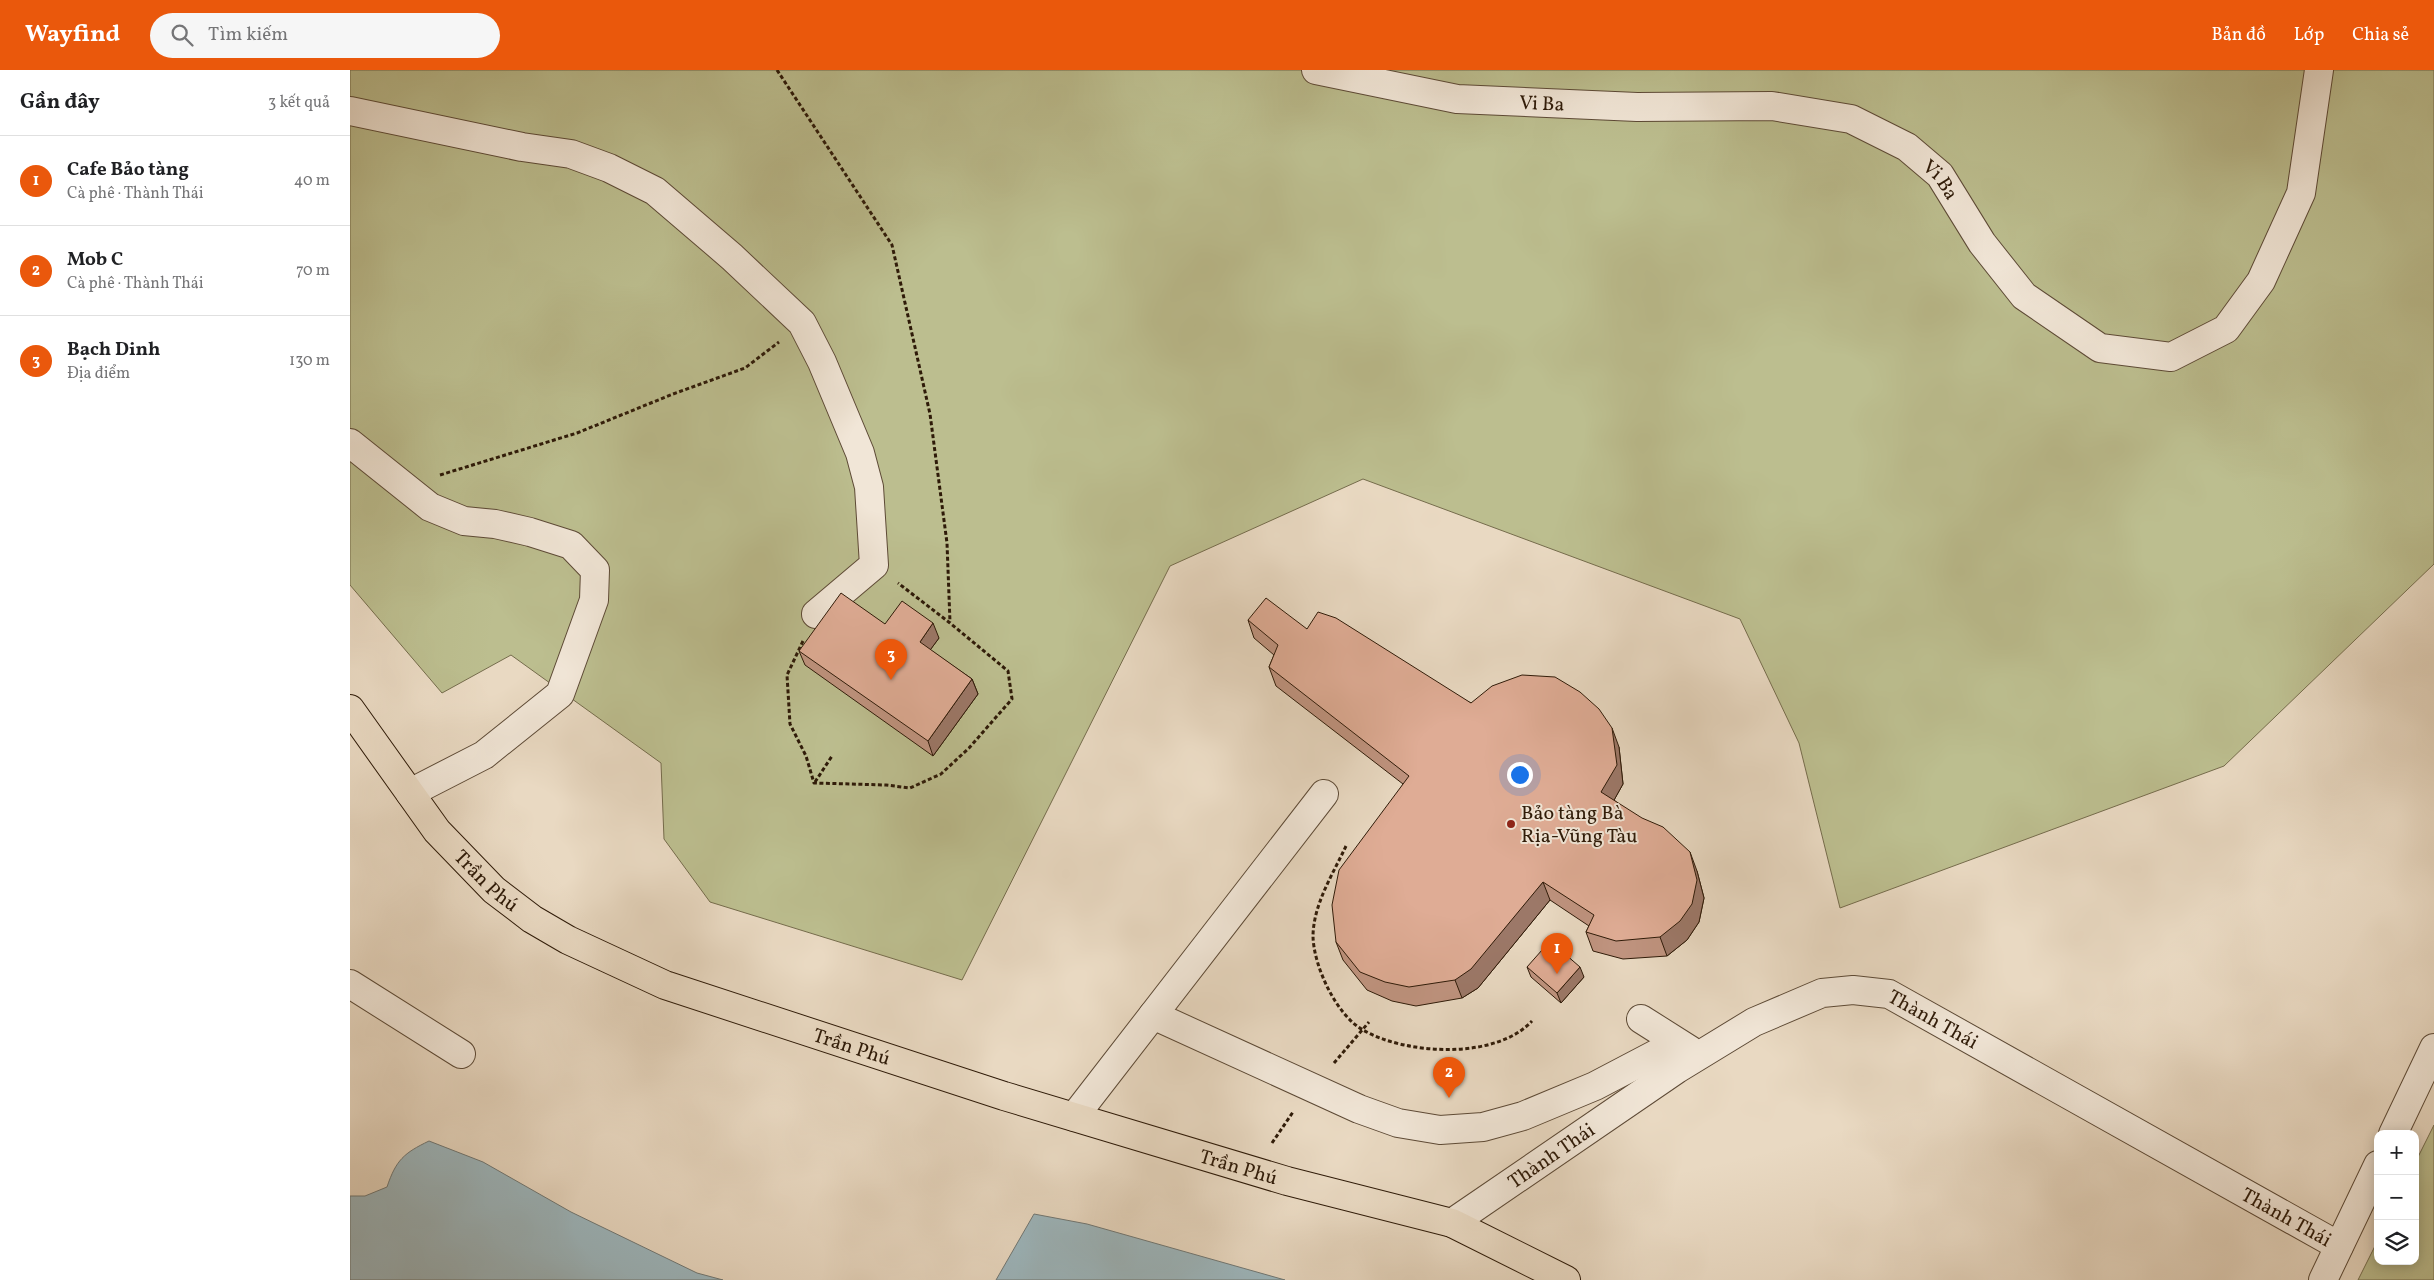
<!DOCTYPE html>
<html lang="vi">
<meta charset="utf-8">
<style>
body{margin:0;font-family:Vollkorn,serif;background:#f6f6f6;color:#202124}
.controls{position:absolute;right:15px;bottom:15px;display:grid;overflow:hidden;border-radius:10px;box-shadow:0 2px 12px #0003}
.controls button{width:45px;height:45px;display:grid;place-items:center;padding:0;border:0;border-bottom:1px solid #e0e0e0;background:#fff;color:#202124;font:25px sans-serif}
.you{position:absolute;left:1169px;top:704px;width:18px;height:18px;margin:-12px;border:4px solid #fff;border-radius:50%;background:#1a73e8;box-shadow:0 0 0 8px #1a73e833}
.badge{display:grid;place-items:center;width:32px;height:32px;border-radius:50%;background:#ea580c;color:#fff;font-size:16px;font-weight:700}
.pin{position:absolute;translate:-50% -41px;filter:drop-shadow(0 1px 2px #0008)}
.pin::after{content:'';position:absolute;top:26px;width:18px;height:15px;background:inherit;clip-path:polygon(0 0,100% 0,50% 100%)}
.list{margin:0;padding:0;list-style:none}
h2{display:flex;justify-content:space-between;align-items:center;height:65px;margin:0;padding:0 20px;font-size:21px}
h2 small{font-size:16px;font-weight:400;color:#757577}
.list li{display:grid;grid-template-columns:32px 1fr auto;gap:15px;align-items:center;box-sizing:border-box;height:90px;padding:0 20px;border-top:1px solid #e0e0e0}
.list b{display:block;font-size:19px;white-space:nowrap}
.list p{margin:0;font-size:16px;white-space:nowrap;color:#757577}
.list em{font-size:16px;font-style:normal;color:#757577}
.icon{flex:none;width:28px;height:28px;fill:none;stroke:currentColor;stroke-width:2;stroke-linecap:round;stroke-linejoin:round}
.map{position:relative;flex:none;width:2084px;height:1210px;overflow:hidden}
header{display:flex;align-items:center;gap:30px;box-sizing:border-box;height:70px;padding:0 25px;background:#ea580c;color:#fff}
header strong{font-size:24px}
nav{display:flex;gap:28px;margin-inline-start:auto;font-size:18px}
.search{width:350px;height:45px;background:#f6f6f6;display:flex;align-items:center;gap:12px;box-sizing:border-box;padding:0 18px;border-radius:28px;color:#757577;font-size:19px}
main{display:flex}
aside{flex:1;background:#fff}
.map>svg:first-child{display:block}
.green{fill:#bcbe8f;stroke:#756c4c}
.water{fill:#9db7be;stroke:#717875}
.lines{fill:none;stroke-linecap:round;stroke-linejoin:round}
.minor-casing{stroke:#5d4a36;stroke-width:30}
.major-casing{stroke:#2e1a08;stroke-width:30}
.path{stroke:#2e1a08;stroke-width:3;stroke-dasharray:4 2.5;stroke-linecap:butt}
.minor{stroke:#f1e6d7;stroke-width:28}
.major{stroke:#e9d9c2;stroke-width:28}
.wall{fill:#c09480;stroke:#2e1a08}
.shaded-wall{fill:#9c7868;stroke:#2e1a08}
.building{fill:#dfac95;stroke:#2e1a08}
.poi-dot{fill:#8f2418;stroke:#f1e6d7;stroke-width:2}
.labels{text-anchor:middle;stroke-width:4;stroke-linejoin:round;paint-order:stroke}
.street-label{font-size:20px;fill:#2e1a08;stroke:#f1e6d7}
.poi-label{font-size:20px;fill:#2e1a08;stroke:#f1e6d7;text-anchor:start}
</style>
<header>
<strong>Wayfind</strong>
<div class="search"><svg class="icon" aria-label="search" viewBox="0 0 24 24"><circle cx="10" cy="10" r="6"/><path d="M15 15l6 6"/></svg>Tìm kiếm</div>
<nav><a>Bản đồ</a><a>Lớp</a><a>Chia sẻ</a></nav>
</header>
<main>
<aside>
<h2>Gần đây<small>3 kết quả</small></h2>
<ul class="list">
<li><span class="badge">1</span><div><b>Cafe Bảo tàng</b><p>Cà phê · Thành Thái</p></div><em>40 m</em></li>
<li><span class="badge">2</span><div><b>Mob C</b><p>Cà phê · Thành Thái</p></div><em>70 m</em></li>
<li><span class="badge">3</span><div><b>Bạch Dinh</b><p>Địa điểm</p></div><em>130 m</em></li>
</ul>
</aside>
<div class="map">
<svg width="2084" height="1210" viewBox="0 0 2084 1210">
<rect width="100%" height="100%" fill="#e9d9c2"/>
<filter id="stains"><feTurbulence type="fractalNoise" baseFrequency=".004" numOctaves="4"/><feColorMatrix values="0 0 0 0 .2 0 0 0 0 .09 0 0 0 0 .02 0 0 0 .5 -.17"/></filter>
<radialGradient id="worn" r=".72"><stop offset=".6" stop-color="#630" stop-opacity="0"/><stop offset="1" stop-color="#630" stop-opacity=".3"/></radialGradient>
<g class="green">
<path d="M 0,0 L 2084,0 L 2084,494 L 1874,696 L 1490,838 L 1449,673 L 1390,549 L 1013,409 L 820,496 L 612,910 L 360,832 L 314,769 L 311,693 L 161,585 L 92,623 L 0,515 Z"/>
<path d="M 2084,1055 L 2084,1210 L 2008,1210 L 2028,1170 L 2028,1191 L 2065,1191 L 2065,1093 Z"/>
</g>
<g class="water">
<path d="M 79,1071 L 133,1092 L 221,1142 L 347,1203 L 373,1210 L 0,1210 L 0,1126 L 15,1126 L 37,1117 C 46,1090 54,1083 79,1071 Z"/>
<path d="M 684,1144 L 737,1154 L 935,1210 L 646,1210 Z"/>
</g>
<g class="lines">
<g class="minor-casing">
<g id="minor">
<path id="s1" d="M 966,0 L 1107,29 L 1287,37 L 1422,36 L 1501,49 L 1557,77 L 1590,105 L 1632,173 L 1674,226 L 1750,278 L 1821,287 L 1876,259 L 1911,211 L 1951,123 L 1969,0"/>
<path d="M 0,41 L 172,77 L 221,84 L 259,98 L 305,121 L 382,187 L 452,253 L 472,292 L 510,383 L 519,417 L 524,495 L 466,544"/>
<path d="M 0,373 L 80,437 L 114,451 L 145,454 L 180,462 L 221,475 L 245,500 L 244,530 L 210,624 L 134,685 L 60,723"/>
<path d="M 0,914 L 111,984"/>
<path d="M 803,945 L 1009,1039 L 1048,1053 L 1090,1060 L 1133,1057 L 1173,1046 L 1245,1016 L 1327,973"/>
<path d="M 1291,949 L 1340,980"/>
<path d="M 724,1047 L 974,724"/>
<path d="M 2043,1064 L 2084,978"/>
<path id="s2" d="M 1102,1153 L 1327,999 L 1404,952 L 1472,923 L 1503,920 L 1539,924 L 1989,1176"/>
<path d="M 1973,1210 L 2028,1095"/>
</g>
</g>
<g class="major-casing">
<g id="major">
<path id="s3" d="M 0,639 L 87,761 L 144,820 L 182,849 L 218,870 L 315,915 L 654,1026 L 937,1111 L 1102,1153 L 1216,1210"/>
</g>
</g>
<g class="path">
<path d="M 427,0 L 542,175 L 580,344 L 597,473 L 600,552"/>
<path d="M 90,405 L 227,363 L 323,324 L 395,298 L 429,272"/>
<path d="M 453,571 L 437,605 L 440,654 L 456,686 L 464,713 L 536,715 L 560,718 L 591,704 L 619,678 L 662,629 L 658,601 L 600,553 L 548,513"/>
<path d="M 465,712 L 482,686"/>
<path d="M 996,776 C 983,804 964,833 963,865 C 963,895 986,945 1013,960 C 1056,985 1146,990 1182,951"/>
<path d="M 984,993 L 1019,952"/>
<path d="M 922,1073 L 943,1042"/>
</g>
<use href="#minor" class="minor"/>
<use href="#major" class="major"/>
</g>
<g class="wall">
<path d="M 898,550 L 957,559 L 1121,633 L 1269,677 L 1273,714 L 1264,730 L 1347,801 L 1354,828 L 1349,852 L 1337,870 L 1317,886 L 1273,889 L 1243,881 L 1236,862 L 1239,856 L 1200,830 L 1128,918 L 1112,928 L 1066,936 L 1042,931 L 1017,920 L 993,890 L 986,872 L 1053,714 L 926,616 L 919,597 L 924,585 L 904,568 Z"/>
<path d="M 589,568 L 580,580 L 622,609 L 628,624 L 583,686 L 455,595 L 449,581 Z"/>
<path d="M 1177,897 L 1234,907 L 1211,933 L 1181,907 Z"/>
</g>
<g class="shaded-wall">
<path d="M 583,553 L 589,568 L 575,587 L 570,572 Z"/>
<path d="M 622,609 L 628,624 L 583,686 L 578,671 Z"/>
<path d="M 1262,658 L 1269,677 L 1273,714 L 1258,741 L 1251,722 Z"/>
<path d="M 1340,782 L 1347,801 L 1354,828 L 1349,852 L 1337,870 L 1317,886 L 1310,867 Z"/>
<path d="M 1193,812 L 1200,830 L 1128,918 L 1112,928 L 1105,910 Z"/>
<path d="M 1230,897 L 1234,907 L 1211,933 L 1207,923 Z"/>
</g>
<g class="building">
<path d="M 491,523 L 535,554 L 552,531 L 583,553 L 570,572 L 622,609 L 578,671 L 449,581 Z"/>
<path d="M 916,528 L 957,559 L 968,542 L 986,548 L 1121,633 L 1142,616 L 1172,605 L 1205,607 L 1230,622 L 1249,639 L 1262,658 L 1267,695 L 1251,722 L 1292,748 L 1313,757 L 1340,782 L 1347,810 L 1342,834 L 1330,851 L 1310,867 L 1266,871 L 1236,862 L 1244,845 L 1193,812 L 1121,899 L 1105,910 L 1059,917 L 1035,912 L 1010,902 L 986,872 L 982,835 L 989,800 L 1059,706 L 919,597 L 928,575 L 898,550 Z"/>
<path d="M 1200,871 L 1230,897 L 1207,923 L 1177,897 Z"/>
</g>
<circle class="poi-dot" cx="1161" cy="754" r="5"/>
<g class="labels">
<g class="street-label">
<text dy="7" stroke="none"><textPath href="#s1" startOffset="229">Vi Ba</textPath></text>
<text dy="7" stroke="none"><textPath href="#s1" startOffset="649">Vi Ba</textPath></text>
<text dy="7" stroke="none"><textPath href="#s3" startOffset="220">Trần Phú</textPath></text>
<text dy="7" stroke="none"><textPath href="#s2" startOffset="555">Thành Thái</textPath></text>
<text dy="7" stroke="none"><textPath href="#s3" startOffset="625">Trần Phú</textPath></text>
<text dy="7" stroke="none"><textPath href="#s2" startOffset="120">Thành Thái</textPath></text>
<text dy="7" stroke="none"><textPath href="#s3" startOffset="1030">Trần Phú</textPath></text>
<text dy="7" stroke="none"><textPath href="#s2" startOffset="960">Thành Thái</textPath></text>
</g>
<g class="poi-label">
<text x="1171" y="749">Bảo tàng Bà<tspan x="1171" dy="23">Rịa-Vũng Tàu</tspan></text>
</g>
</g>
<rect width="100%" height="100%" filter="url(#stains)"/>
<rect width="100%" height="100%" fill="url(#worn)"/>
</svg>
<div class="controls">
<button>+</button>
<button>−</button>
<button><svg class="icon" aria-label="layers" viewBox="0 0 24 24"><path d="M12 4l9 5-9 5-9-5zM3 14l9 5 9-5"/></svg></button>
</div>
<div class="you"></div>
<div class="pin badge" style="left:1207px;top:904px">1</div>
<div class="pin badge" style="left:1099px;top:1028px">2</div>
<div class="pin badge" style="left:541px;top:610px">3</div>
</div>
</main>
